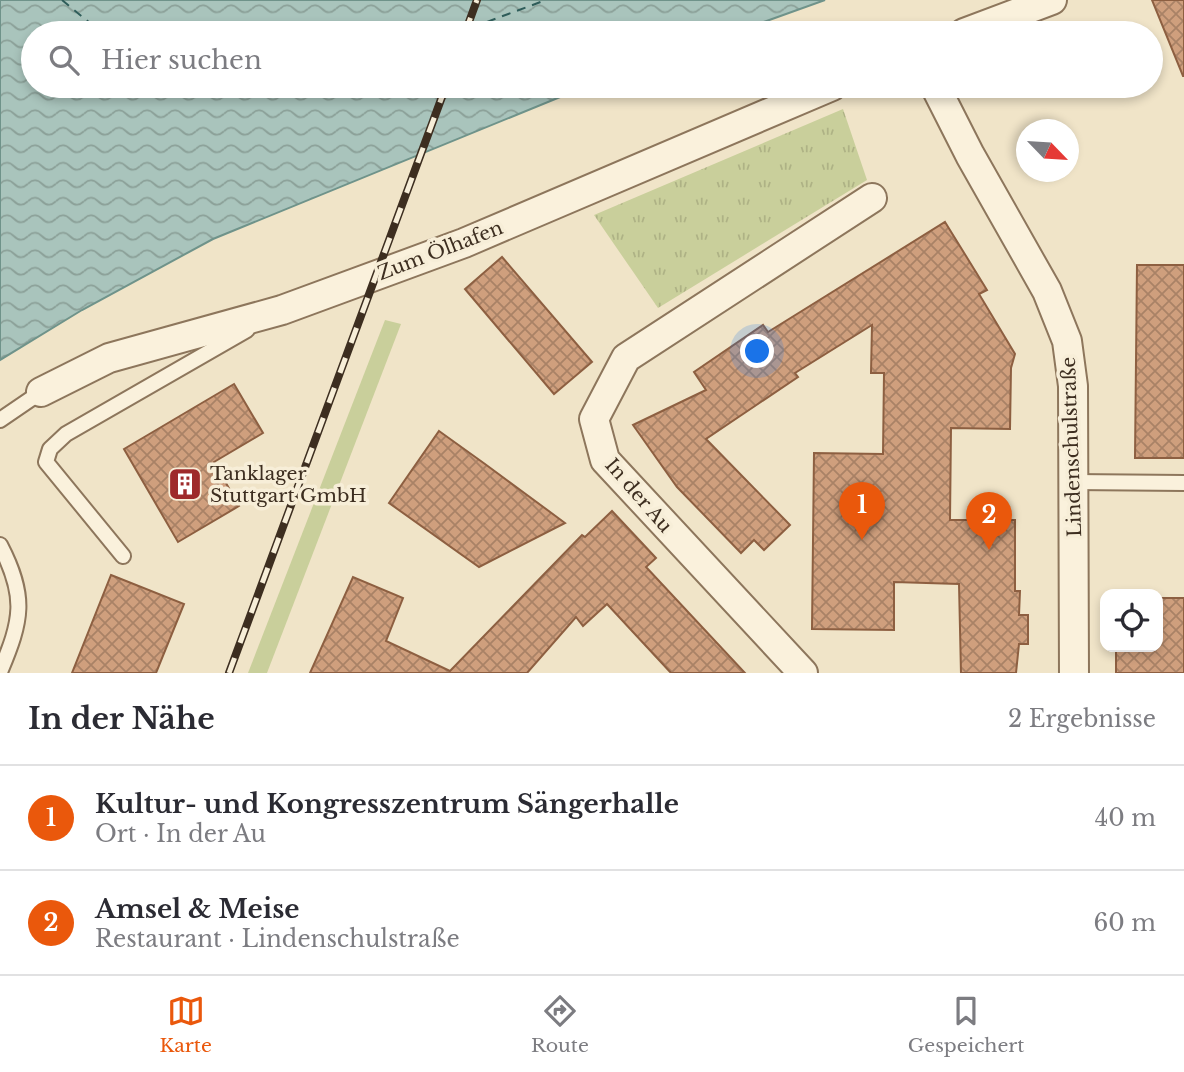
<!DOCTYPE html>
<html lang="de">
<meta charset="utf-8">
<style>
body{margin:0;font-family:"Libre Baskerville",serif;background:#f2f2f3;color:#2b2b33}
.controls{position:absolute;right:21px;bottom:21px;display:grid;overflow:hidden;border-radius:14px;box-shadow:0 4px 10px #0003}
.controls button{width:63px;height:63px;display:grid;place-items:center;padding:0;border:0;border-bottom:2px solid #e1e1e2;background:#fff;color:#2b2b33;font:35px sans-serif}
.compass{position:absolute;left:1016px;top:119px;width:63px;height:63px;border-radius:50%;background:#fff;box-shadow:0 4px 10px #0003;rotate:115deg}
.you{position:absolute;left:758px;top:352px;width:24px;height:24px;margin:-18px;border:5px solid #fff;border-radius:50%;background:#1a73e8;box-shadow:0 0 0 10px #1a73e833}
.badge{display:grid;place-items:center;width:46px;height:46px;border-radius:50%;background:#ea580c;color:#fff;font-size:23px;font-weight:700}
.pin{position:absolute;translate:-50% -58px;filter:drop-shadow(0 2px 4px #0008)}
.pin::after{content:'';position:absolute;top:37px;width:24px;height:21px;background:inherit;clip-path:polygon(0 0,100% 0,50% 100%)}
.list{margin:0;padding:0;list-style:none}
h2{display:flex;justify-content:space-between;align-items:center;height:91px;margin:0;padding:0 28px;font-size:30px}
h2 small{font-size:23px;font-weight:400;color:#7c7c81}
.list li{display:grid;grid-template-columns:46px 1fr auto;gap:21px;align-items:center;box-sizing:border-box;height:105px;padding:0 28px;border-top:2px solid #e1e1e2}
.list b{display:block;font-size:26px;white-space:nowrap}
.list p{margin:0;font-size:23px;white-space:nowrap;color:#7c7c81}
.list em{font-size:23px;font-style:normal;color:#7c7c81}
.icon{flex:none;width:38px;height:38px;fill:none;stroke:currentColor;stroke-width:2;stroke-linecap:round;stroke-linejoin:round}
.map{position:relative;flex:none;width:1184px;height:673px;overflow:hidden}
.search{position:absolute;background:#fff;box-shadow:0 4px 10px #0003;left:21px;right:21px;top:21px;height:77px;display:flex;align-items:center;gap:18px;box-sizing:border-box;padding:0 24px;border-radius:38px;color:#7c7c81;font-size:26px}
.sheet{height:301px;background:#fff}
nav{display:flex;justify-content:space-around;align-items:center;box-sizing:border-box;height:98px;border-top:2px solid #e1e1e2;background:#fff;font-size:19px;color:#7c7c81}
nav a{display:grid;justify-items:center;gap:4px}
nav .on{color:#ea580c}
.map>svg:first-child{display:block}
.grass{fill:#c9cf9b}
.park{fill:url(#park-tufts)}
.water{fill:url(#water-waves);stroke:#6f938a;stroke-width:2}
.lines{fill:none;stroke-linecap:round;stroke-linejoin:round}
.ferry{stroke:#2f5d5a;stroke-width:2;stroke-dasharray:9 7;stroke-linecap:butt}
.building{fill:url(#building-cross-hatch);stroke:#8d5f41;stroke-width:2}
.service-casing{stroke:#8d765c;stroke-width:18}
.minor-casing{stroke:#8d765c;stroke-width:32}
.service{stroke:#faf1dc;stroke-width:14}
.minor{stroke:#faf1dc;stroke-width:28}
.rail-casing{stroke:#3d2e20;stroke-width:8}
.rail{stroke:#f7eed8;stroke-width:5;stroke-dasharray:16;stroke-linecap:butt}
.labels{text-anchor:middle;stroke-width:7;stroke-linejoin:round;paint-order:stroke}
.street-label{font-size:19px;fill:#3d2e20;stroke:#f7eed8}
.poi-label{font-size:19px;fill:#3d2e20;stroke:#f7eed8;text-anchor:start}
</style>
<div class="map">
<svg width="1184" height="673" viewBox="0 0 1184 673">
<defs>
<pattern id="park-tufts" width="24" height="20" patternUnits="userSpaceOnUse" patternTransform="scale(1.75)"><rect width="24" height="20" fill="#c9cf9b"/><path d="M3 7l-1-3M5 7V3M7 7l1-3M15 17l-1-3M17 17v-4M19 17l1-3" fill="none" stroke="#aeb285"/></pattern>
<pattern id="water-waves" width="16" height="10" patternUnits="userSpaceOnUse" patternTransform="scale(1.75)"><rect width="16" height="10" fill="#a9c4bc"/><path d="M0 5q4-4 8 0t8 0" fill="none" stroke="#8ba098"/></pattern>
<pattern id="building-cross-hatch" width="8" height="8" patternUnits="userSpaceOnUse" patternTransform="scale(1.75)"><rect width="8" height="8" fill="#cf9f7d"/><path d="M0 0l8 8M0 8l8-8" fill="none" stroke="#a98266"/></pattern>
</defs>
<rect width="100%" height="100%" fill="#f0e4c8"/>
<path class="grass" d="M 385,320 L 401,324 L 267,673 L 248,673 Z"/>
<path class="park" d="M 843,109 L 867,180 L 658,308 L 594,215 Z"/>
<path class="water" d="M 0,0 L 825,0 L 733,33 L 33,33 L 33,86 L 587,86 L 213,239 L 82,310 L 0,360 Z"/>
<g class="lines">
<g class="ferry">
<path d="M 62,0 L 102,33"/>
<path d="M 457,33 L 546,0"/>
<path d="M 207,86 C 234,95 290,96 317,86"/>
</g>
</g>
<g class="building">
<path d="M 1152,0 L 1184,0 L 1184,76 L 1183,76 Z"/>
<path d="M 945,222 L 987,290 L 979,294 L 1015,354 L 1011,368 L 1010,429 L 951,428 L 950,520 L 1015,520 L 1015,591 L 1020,591 L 1019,615 L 1028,615 L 1028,644 L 1019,644 L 1016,673 L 961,673 L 959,584 L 894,582 L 894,630 L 812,629 L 814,453 L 883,454 L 884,373 L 871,373 L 872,325 L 795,373 L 798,377 L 706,439 L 790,525 L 764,550 L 754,540 L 741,553 L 677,487 L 633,425 L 706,390 L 694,372 L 763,325 L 768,332 Z"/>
<path d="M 502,257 L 592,362 L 554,394 L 465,289 Z"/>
<path d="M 1137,265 L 1184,265 L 1184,458 L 1135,458 Z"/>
<path d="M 234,384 L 263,433 L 214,462 L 239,506 L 178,542 L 124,449 Z"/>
<path d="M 439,431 L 485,464 L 565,523 L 479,567 L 389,503 Z"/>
<path d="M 612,511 L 656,558 L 646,567 L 745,673 L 671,673 L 607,604 L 583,626 L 576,617 L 527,673 L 310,673 L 353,577 L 403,598 L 386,641 L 450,671 L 582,535 L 585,537 Z"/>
<path d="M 111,575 L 184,604 L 156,673 L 72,673 Z"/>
<path d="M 1158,598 L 1184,598 L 1184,673 L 1116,673 L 1116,647 L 1158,647 Z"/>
</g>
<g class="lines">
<g class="service-casing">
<g id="service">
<path d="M 0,420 L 41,392"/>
<path d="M 1073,482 L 1184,483"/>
<path d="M 0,545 C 27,597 22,620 0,672"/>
<path d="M 123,556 L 46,462 L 50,449 L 66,434 L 247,330"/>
</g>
</g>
<g class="minor-casing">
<g id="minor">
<path d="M 964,33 L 1052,0"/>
<path d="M 935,86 L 970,155 L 1047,291 L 1067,341 L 1073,386 L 1074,673"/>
<path d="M 41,392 L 109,358 L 282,310 L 464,243 L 832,86"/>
<path d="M 803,673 L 605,460 L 594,419 L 626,358 L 872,198"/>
</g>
</g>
<use href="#service" class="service"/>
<use href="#minor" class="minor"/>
<g class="rail-casing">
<g id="rail">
<path d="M 465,33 L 477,0"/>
<path d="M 229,673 L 446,86"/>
</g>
</g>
<use href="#rail" class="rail"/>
</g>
<defs>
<g id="building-square" transform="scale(1.75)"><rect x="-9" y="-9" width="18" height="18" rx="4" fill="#9e2a2b" stroke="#f7eed8"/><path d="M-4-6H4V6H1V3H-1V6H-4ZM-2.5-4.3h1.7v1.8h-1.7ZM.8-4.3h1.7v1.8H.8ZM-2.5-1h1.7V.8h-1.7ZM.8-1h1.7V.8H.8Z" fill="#fff"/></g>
</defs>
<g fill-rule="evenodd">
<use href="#building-square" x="185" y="484"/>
</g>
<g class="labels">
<g class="street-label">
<text transform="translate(440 250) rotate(-21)" y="7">Zum Ölhafen</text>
<text transform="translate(1071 447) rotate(-92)" y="7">Lindenschulstraße</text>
<text transform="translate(639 495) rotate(49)" y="7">In der Au</text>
</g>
<g class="poi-label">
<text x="210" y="480">Tanklager<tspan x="210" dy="22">Stuttgart GmbH</tspan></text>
</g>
</g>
</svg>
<div class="controls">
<button><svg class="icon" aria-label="locate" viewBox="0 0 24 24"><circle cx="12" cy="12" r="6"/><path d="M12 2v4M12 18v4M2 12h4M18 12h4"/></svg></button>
</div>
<svg class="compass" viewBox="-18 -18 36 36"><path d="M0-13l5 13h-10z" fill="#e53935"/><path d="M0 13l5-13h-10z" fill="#7c7c81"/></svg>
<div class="you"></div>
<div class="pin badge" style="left:862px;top:540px">1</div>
<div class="pin badge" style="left:989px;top:550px">2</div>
<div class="search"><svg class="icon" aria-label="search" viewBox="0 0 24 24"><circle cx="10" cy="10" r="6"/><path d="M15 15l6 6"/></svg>Hier suchen</div>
</div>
<section class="sheet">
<h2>In der Nähe<small>2 Ergebnisse</small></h2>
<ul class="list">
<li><span class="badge">1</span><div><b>Kultur- und Kongresszentrum Sängerhalle</b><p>Ort · In der Au</p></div><em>40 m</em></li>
<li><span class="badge">2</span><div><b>Amsel &amp; Meise</b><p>Restaurant · Lindenschulstraße</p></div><em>60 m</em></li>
</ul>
</section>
<nav>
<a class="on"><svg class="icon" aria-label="map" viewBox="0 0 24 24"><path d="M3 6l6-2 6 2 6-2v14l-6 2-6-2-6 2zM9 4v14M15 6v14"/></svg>Karte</a>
<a><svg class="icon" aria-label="directions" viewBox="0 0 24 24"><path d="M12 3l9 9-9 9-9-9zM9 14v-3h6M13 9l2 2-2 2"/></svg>Route</a>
<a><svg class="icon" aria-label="saved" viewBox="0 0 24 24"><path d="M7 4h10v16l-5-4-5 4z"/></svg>Gespeichert</a>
</nav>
